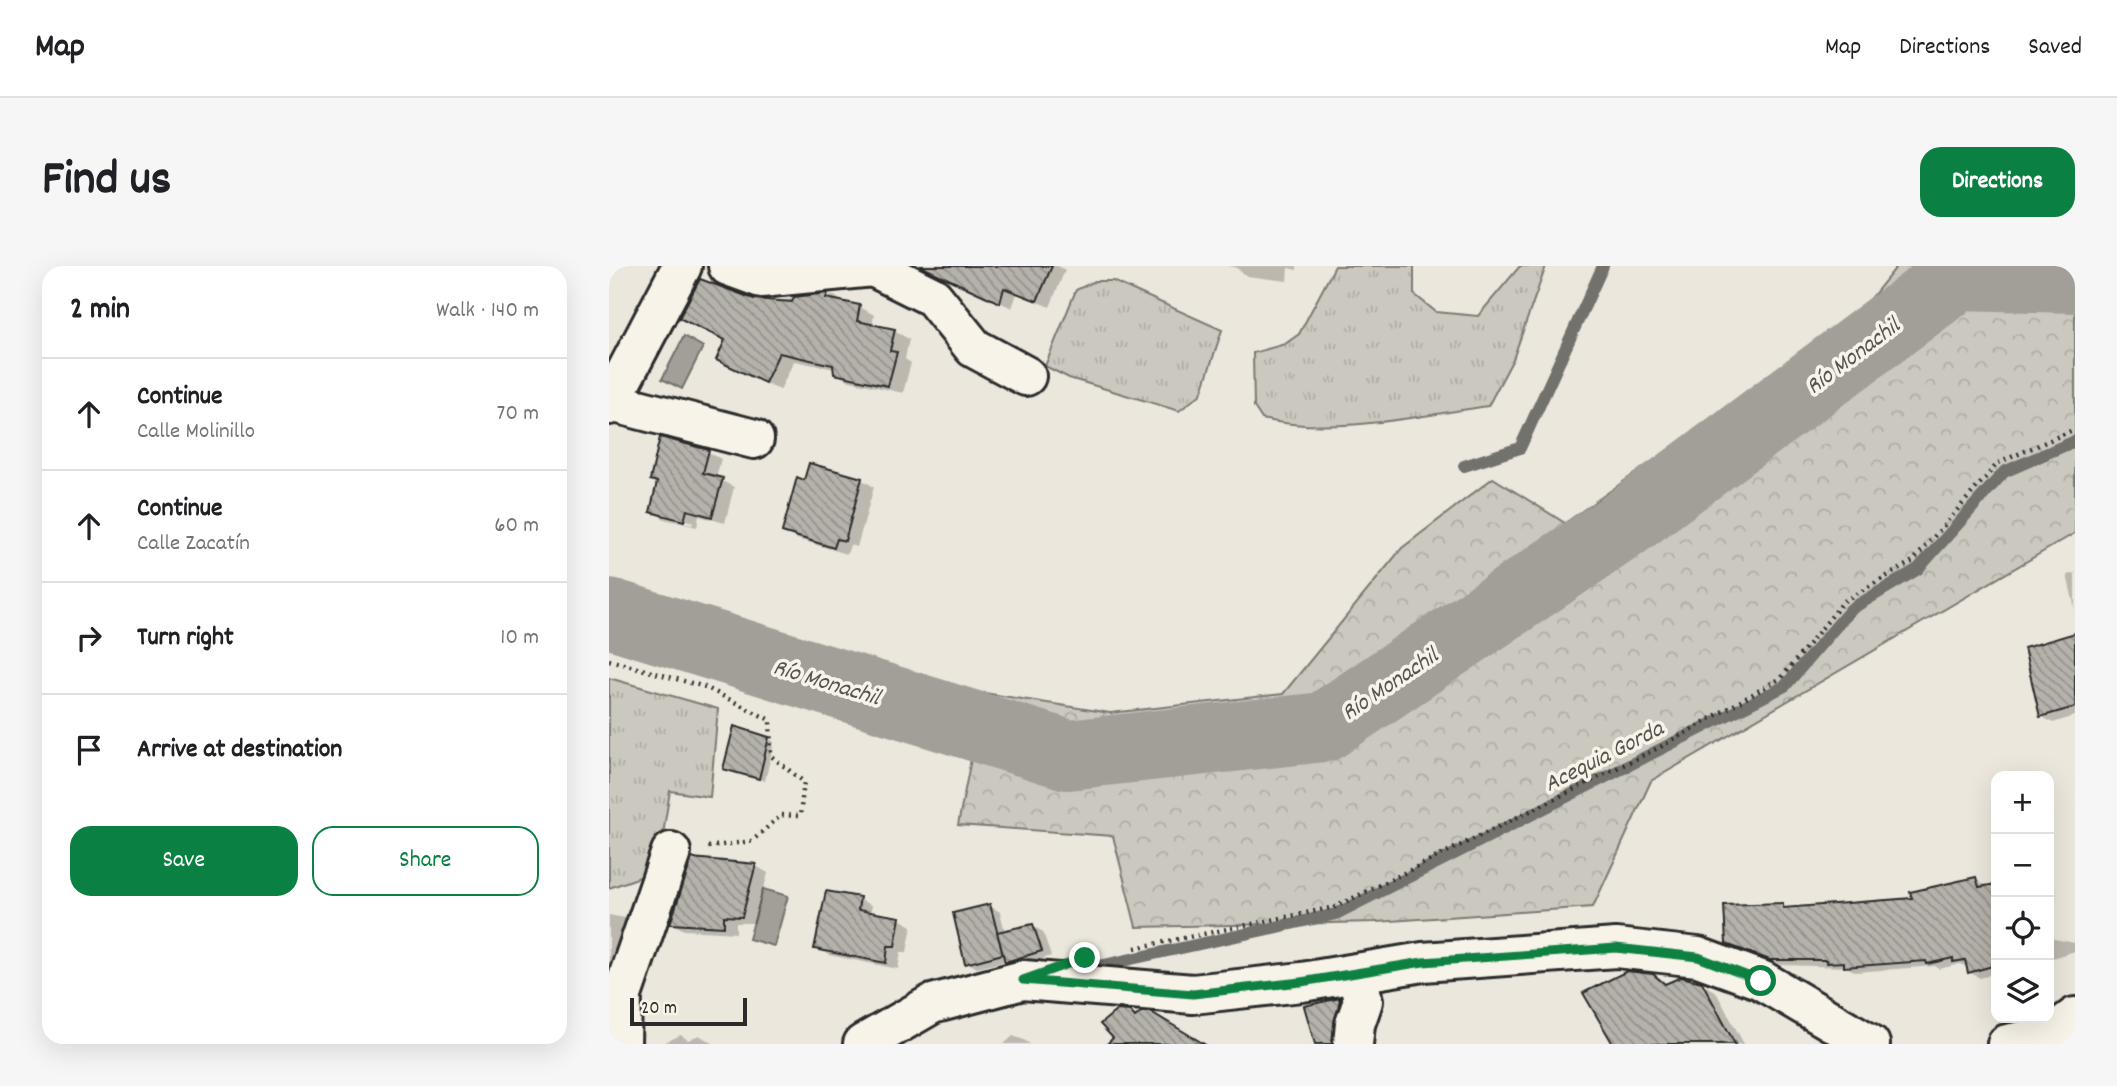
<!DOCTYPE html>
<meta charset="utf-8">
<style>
body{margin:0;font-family:Dekko,sans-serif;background:#f6f6f6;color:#202124}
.controls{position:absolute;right:21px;bottom:21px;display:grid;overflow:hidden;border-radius:14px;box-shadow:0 7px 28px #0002}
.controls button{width:63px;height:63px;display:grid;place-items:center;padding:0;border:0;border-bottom:2px solid #e0e0e0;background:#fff;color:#202124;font:35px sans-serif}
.scale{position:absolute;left:21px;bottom:18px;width:117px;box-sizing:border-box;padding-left:7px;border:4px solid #2b2b2b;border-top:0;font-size:19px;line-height:24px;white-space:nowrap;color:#2b2b2b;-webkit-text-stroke:5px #f7f3e8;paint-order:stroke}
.stop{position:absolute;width:21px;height:21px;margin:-16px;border:5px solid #0b8043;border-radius:50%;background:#fff}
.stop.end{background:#0b8043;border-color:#fff;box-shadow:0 2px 7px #0008}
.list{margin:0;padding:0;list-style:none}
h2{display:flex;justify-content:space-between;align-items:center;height:91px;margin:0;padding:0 28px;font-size:30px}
h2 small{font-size:23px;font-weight:400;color:#757577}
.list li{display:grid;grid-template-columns:46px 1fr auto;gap:21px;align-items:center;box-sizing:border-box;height:112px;padding:0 28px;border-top:2px solid #e0e0e0}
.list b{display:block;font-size:26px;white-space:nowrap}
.list p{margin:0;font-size:23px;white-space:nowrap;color:#757577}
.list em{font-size:23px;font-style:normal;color:#757577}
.actions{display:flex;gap:14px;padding:21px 28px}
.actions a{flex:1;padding:16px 0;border:2px solid #0b8043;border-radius:21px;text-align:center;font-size:24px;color:#0b8043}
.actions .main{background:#0b8043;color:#fff}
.icon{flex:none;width:38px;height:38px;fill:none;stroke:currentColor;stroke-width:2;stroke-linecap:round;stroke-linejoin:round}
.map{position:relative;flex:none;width:1466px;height:778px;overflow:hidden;border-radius:21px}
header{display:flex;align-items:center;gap:42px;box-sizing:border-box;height:98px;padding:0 35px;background:#fff;border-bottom:2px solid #e0e0e0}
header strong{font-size:33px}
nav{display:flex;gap:38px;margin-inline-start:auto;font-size:24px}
.intro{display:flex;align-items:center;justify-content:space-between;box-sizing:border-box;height:168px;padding:0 42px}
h1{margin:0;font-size:49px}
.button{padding:18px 32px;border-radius:21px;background:#0b8043;color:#fff;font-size:24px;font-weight:700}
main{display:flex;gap:42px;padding:0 42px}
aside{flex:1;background:#fff;border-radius:21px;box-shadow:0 7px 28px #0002}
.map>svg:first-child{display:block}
.grass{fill:url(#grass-tufts);stroke:#7b7a75;stroke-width:2}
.forest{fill:url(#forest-crowns);stroke:#7b7a75;stroke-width:2}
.water{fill:#a29f98;stroke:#72716c;stroke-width:2}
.shadow{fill:#0003;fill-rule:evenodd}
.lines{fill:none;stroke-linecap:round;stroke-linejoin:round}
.stream{stroke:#72716c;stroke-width:12}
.river{stroke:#a29f98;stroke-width:70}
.building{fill:url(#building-back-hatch);stroke:#2b2b2b;stroke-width:2}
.minor-casing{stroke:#2b2b2b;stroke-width:44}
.path{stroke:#2b2b2b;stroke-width:4.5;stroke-dasharray:2 5;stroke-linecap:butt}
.minor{stroke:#f7f3e8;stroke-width:38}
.route{stroke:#0b8043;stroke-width:9}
.labels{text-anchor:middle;stroke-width:7;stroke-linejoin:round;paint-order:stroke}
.water-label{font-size:24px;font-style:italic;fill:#555451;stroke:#f7f3e8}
</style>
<header>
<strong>Map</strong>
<nav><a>Map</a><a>Directions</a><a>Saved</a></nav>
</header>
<div class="intro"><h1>Find us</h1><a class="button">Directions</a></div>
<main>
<aside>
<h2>2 min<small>Walk · 140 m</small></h2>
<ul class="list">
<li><svg class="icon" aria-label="ahead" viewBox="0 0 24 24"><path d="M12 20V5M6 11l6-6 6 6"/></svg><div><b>Continue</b><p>Calle Molinillo</p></div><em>70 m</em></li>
<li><svg class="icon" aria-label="ahead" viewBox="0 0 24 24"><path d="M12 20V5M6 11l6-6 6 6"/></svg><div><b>Continue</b><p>Calle Zacatín</p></div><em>60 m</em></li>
<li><svg class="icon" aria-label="right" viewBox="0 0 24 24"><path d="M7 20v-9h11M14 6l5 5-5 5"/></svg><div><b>Turn right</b></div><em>10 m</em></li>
<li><svg class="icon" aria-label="arrive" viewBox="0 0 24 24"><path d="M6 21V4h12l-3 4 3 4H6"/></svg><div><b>Arrive at destination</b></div></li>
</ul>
<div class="actions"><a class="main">Save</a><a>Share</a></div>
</aside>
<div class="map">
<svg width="1466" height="778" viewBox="0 0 1466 778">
<defs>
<pattern id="grass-tufts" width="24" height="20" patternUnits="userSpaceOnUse" patternTransform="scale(1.75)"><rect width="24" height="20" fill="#cbc8bf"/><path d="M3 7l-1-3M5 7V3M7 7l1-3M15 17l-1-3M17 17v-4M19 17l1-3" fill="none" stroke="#aeaca4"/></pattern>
<pattern id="forest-crowns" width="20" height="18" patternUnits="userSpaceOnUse" patternTransform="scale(1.75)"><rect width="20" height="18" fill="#cbc8bf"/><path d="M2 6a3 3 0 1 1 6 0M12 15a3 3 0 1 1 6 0" fill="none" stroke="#aeaca4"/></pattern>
<pattern id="building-back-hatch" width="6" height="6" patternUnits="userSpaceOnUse" patternTransform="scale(1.75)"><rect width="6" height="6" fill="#b5b2ab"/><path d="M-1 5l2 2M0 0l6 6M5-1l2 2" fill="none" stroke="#93918b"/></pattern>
</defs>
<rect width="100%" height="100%" fill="#ebe7dd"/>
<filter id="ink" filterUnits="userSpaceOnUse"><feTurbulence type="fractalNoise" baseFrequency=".0143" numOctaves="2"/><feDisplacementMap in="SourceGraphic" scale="14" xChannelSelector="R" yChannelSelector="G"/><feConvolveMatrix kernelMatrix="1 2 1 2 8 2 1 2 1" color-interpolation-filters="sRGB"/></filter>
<g filter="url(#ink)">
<g class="grass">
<path d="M 726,0 L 805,0 L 805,28 L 827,46 L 869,50 L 911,0 L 937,0 L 904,93 L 879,140 C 809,150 723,170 653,153 L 645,141 L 644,87 L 676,78 L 690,68 Z"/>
<path d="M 486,15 L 504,15 L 613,64 L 592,128 L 570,145 L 460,112 L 436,100 L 467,24 Z"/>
<path d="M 0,412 L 109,443 L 101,531 L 61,525 L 48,605 L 0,622 Z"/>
</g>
<path class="forest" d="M 1288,0 L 1466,0 L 1466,267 L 1042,515 L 984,641 L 767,656 L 527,661 L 504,570 L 349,559 L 375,427 L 501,447 L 674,428 L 793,282 L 884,212 L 956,257 L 1247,51 Z"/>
<g class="water">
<path d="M 75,70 L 94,81 L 73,123 L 53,113 Z"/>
<path d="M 154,623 L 179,630 L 165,680 L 140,673 Z"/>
</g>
<g class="shadow">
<path d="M 314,0 L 449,0 L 456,4 L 441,41 L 408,28 L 403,42 Z"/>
<path d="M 618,0 L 688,0 L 688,4 L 679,2 L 678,15 L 638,10 L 626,1 Z"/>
<path d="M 92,15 L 153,36 L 224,29 L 237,38 L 251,41 L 265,49 L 263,60 L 285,65 L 300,73 L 296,93 L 302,97 L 294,127 L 241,115 L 226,107 L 226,103 L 185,95 L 171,124 L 123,102 L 109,94 L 118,74 Z"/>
<path d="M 99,186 L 112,193 L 107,212 L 125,221 L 116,257 L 90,250 L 88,261 L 55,253 L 43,245 L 50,217 L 43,213 ZM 54,248 L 84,256 L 83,259 L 54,251 Z"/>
<path d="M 252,213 L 265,221 L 248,281 L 241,279 L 238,288 L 188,273 L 175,265 L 197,216 Z"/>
<path d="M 1466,307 L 1466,343 L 1458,309 Z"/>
<path d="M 1466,369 L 1466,450 L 1444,457 L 1432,450 L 1417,383 Z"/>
<path d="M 160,473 L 165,476 L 156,515 L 116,502 Z"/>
<path d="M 84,594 L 147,600 L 159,607 L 146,657 L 127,657 L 127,667 L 75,664 L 63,657 Z"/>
<path d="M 1367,613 L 1378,621 L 1387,619 L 1387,707 L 1371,712 L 1360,706 L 1359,701 L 1351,698 L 1330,703 L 1326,700 L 1247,706 L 1238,701 L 1173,699 L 1119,677 L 1173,639 L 1180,643 L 1305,634 Z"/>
<path d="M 250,633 L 263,640 L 261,648 L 290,653 L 303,660 L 298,686 L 292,686 L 289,703 L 220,689 L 207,682 Z"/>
<path d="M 381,640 L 391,646 L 396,666 L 424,660 L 434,666 L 442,690 L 407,701 L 397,695 L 368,702 L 358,696 Z"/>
<path d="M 0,649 L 16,652 L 31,660 L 0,778 Z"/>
<path d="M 1440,672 L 1466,677 L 1466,685 L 1440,693 Z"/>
<path d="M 1043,710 L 1059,719 L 1092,717 L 1107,726 L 1135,778 L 1005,778 Z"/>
<path d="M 731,734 L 743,741 L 735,778 L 708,778 Z"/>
<path d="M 72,769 L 79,774 L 90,769 L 105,778 L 52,778 Z"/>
<path d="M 404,770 L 415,774 L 421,778 L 395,778 Z"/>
</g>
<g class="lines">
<g class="stream">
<path d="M 855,200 L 911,182 L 994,0"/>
<path d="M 472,704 L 727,648 L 1176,420 L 1242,343 L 1309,303 L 1395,206 L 1466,175"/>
</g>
<path class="river" d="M 0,347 L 459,489 L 715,461 L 1013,260 L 1350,9 L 1466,12"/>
</g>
<g class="building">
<path d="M 311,0 L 443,0 L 428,35 L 395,22 L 391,37 Z"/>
<path d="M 91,13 L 145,33 L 183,36 L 185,31 L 219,27 L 217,32 L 251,39 L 248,55 L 286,63 L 281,85 L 288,86 L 279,120 L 225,108 L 224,99 L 170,87 L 156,117 L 107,94 L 116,74 L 70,52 Z"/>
<path d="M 51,171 L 100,184 L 94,207 L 114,212 L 103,251 L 78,244 L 75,255 L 41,246 L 48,216 L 41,214 Z"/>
<path d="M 200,197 L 253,212 L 236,275 L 228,273 L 225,282 L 173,266 L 188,211 L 195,214 Z"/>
<path d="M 1466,367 L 1466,441 L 1431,451 L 1415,382 Z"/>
<path d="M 125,460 L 160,471 L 150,513 L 114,503 Z"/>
<path d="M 83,592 L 147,598 L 133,651 L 115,650 L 115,661 L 61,658 Z"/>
<path d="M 1367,611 L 1370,621 L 1387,618 L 1387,699 L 1359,707 L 1356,694 L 1344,696 L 1344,692 L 1318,698 L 1317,695 L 1235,701 L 1235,696 L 1218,697 L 1217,694 L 1161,694 L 1117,678 L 1115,639 L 1174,637 L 1174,642 L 1303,632 L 1301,626 Z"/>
<path d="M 217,625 L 251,631 L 249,644 L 291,651 L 286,680 L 279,680 L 277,697 L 205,683 Z"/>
<path d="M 381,638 L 394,688 L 356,698 L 344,647 Z"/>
<path d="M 424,658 L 433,685 L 396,696 L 388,666 Z"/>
<path d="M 1018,705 L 1044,708 L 1056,718 L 1072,711 L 1093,716 L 1126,778 L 1004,778 L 974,727 Z"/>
<path d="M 731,732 L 723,778 L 706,778 L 695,740 Z"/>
<path d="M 508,744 L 521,745 L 526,751 L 532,746 L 542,746 L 595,778 L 498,778 L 504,772 L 491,758 Z"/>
</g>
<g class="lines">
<g class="minor-casing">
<g id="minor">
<path d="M 119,0 L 152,12 L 264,1 L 324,31 L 365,82 L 417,110"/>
<path d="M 2,136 L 145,173"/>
<path d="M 0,139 L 73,0"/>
<path d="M 12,778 L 13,729 L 62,586"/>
<path d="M 254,778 L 323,738 L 414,714 L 584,728 L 693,716 L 814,696 L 1007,682 L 1089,691 L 1152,714 L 1261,778"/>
<path d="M 744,778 L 746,758 L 754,735 L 748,707"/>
<path d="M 1398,778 L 1442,769 L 1466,751"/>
</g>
</g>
<g class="path">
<path d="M 0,394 L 96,421 L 161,454 L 162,490 L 195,516 L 191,550 L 172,549 L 143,575 L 99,581"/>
<path d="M 526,682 L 726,641 L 1053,480 L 1172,412 L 1235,335 L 1304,295 L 1389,197 L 1466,163"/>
</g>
<use href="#minor" class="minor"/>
</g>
</g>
<g class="lines" filter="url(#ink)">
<path class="route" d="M 476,692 L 414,714 L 584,728 L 692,716 L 814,696 L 1007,682 L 1089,691 L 1152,715"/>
</g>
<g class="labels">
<g class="water-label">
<text transform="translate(1243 89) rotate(-37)" y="8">Río Monachil</text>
<text transform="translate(218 415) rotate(17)" y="8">Río Monachil</text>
<text transform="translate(780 417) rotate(-34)" y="8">Río Monachil</text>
<text transform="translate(994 489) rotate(-27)" y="8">Acequia Gorda</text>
</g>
</g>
</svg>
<div class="controls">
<button>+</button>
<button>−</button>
<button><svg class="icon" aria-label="locate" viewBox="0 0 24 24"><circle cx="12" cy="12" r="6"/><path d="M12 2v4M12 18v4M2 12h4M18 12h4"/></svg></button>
<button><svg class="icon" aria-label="layers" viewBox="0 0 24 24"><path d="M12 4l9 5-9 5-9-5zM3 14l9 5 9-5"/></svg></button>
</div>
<div class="scale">20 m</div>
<div class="stop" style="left:1152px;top:715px"></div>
<div class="stop end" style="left:476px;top:692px"></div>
</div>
</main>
